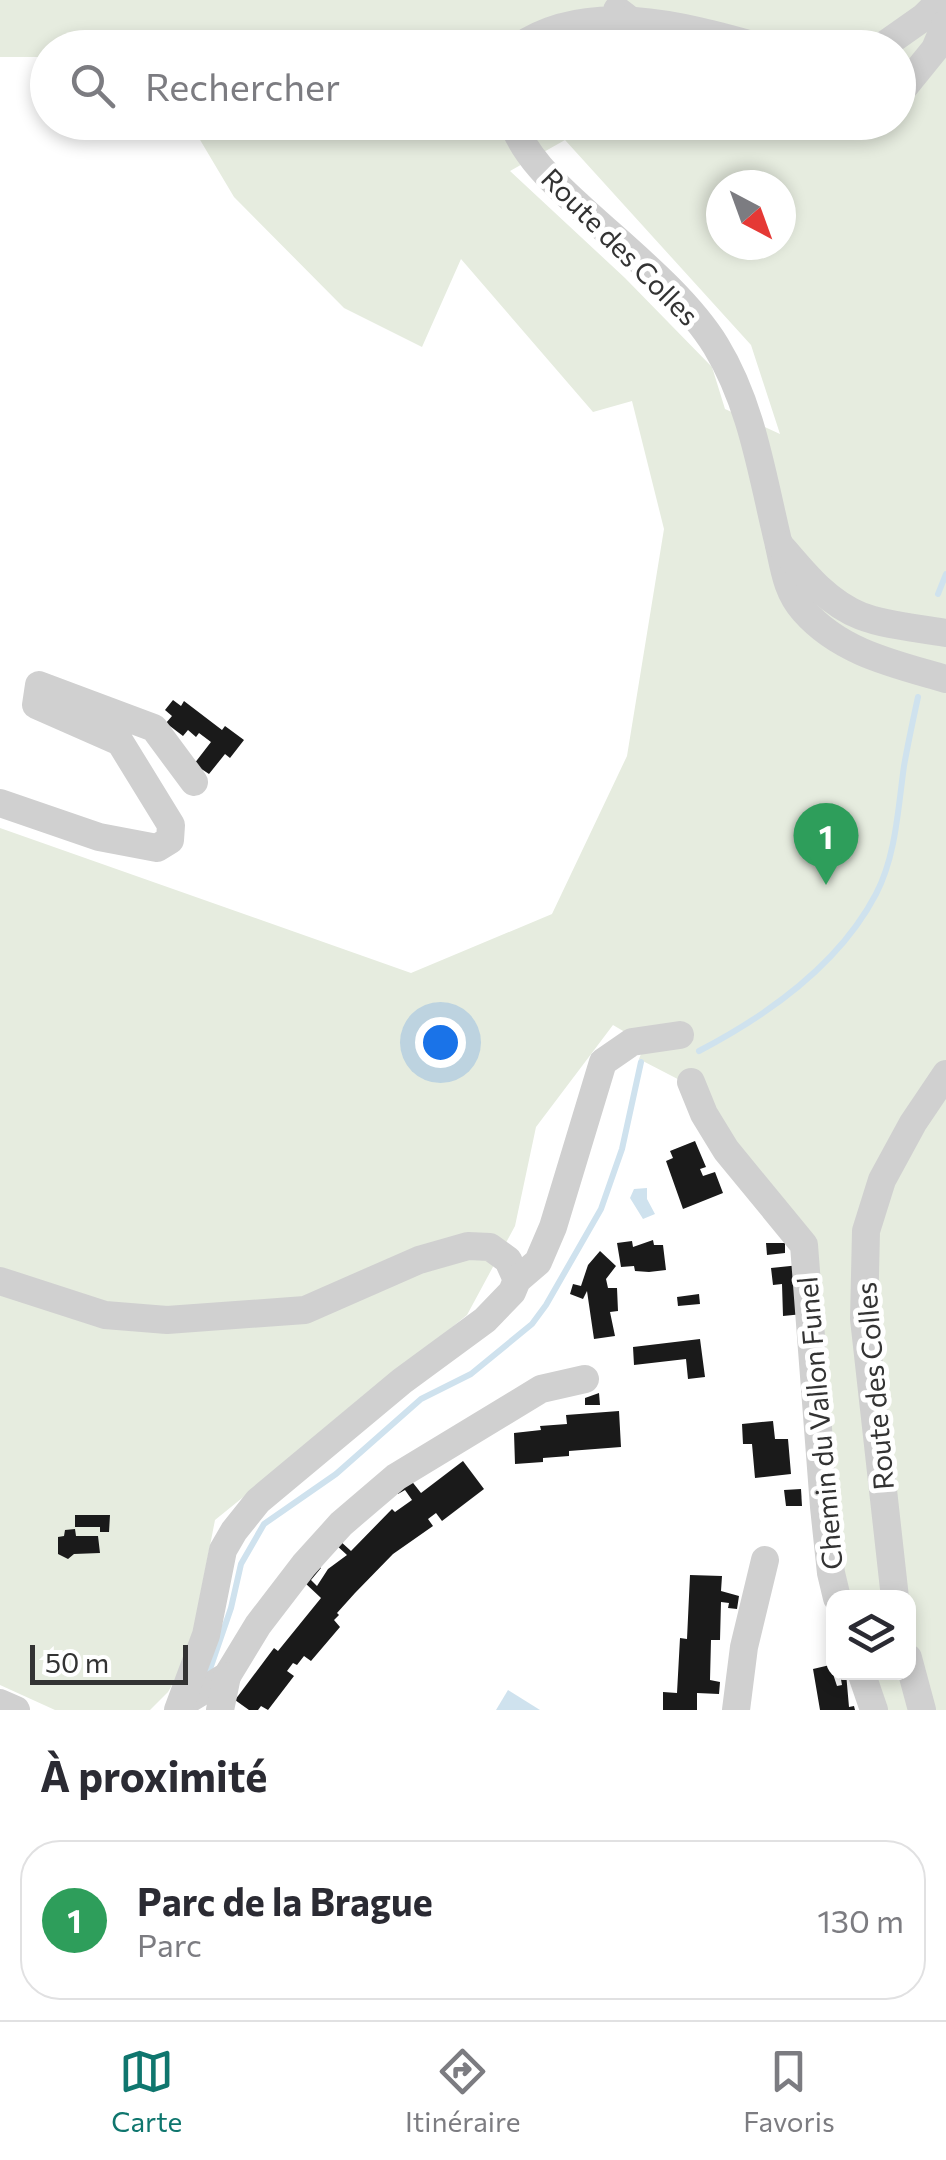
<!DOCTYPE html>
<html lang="fr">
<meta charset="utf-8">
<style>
body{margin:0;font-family:Commissioner,sans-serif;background:#f2f2f3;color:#2b2b33}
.controls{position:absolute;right:30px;bottom:30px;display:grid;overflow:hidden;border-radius:20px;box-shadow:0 5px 15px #0003}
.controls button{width:90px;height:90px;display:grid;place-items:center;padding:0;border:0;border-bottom:2px solid #e1e1e2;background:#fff;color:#2b2b33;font:50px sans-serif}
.compass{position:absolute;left:706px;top:170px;width:90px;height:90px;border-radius:50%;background:#fff;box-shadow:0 5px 15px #0003;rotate:139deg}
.scale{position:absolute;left:30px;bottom:25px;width:158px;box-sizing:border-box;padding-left:10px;border:5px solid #333;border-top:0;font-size:28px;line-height:35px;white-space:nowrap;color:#333;-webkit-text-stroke:8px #fff;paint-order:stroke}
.you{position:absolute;left:440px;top:1042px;width:35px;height:35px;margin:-25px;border:8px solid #fff;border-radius:50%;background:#1a73e8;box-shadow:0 0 0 15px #1a73e833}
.badge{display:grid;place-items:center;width:65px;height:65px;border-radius:50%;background:#0f766e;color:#fff;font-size:32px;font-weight:700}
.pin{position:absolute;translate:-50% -82px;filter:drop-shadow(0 2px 5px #0008)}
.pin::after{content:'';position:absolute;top:52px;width:35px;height:30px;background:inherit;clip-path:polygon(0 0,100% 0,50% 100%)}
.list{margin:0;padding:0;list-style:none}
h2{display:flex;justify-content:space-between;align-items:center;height:130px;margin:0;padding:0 40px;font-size:42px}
h2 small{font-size:32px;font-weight:400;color:#7c7c81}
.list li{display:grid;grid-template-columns:65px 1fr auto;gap:30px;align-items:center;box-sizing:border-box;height:160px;margin:0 20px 20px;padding:0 20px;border:2px solid #e1e1e2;border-radius:40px}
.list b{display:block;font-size:38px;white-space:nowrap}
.list p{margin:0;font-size:32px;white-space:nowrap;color:#7c7c81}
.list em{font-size:32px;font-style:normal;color:#7c7c81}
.icon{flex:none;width:55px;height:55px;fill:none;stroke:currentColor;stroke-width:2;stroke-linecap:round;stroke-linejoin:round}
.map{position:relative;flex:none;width:946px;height:1710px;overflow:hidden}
.search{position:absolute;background:#fff;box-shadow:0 5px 15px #0003;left:30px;right:30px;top:30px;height:110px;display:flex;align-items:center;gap:25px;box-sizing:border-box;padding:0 35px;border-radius:55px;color:#7c7c81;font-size:38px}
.sheet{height:310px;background:#fff}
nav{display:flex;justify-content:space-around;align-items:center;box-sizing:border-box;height:140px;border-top:2px solid #e1e1e2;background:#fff;font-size:28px;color:#7c7c81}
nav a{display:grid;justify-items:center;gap:5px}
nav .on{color:#0f766e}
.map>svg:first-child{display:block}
.green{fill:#e6ecdf;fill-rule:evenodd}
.water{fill:#cfe2ee}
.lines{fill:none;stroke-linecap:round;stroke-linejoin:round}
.stream{stroke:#cfe2ee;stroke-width:6}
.building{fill:#1a1a1a}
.minor{stroke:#d0d0d0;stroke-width:28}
.labels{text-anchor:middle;stroke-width:10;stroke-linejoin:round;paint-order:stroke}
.street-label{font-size:28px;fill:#333;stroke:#fff}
</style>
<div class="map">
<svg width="946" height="1710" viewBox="0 0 946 1710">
<rect width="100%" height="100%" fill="#fff"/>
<path class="green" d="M 0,0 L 946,0 L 946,1710 L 878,1710 L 865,1673 L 908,1672 L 908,1598 L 839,1597 L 801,1253 L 697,1089 L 639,1059 L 645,1044 L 613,1025 L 536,1127 L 515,1226 L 467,1315 L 215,1520 L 188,1658 L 168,1692 L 150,1710 L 55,1710 L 0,1685 L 0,828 L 411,973 L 552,914 L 627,756 L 664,529 L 632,401 L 593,412 L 461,259 L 422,347 L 344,308 L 234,197 L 190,123 L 898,122 L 898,48 L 48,48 L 47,57 L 0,57 ZM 565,140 L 751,345 L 780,434 L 725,409 L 712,367 L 625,278 L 510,171 ZM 721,185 L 781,185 L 781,245 L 721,245 Z"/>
<g class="water">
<path d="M 647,1188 L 647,1199 L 655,1214 L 643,1219 L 630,1198 L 634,1189 Z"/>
<path d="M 508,1690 L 540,1710 L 496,1710 Z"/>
</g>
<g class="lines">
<g class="stream">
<path d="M 938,594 L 946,574"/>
<path d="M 699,1051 C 768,1015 839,965 876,894 C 896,856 898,808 904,766 C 908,743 913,720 918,697"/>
<path d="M 209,1672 L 231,1608 L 241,1564 L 264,1524 L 336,1474 L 421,1399 L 471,1374 L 532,1324 L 546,1305 L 601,1209 L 622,1149 L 641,1062"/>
</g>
</g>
<g class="building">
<path d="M 173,700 L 181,706 L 184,701 L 222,730 L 225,726 L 244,740 L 230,758 L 225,754 L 209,774 L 194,764 L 211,742 L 199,733 L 196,737 L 188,730 L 183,736 L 166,723 L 172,716 L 165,710 Z"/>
<path d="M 695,1141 L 706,1167 L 700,1169 L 703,1176 L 715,1172 L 723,1193 L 683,1209 L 666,1161 L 673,1158 L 670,1151 Z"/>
<path d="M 653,1240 L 654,1245 L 663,1245 L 666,1270 L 649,1272 L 635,1271 L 634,1266 L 621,1267 L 617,1243 L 632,1241 L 633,1247 Z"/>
<path d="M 766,1243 L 785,1243 L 785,1253 L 767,1255 Z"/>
<path d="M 600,1251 L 616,1266 L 606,1279 L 608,1288 L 617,1288 L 618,1311 L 610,1312 L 615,1336 L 594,1339 L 587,1291 L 583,1299 L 570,1294 L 573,1284 L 581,1286 L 588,1265 Z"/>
<path d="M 800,1265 L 803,1314 L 783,1316 L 782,1284 L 773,1285 L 771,1268 Z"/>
<path d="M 699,1294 L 700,1304 L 678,1306 L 677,1297 Z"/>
<path d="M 700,1339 L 705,1377 L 688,1379 L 686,1359 L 634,1365 L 633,1347 Z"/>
<path d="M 599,1393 L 600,1405 L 585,1405 L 585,1398 Z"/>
<path d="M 619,1411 L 621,1447 L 569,1451 L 569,1456 L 543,1458 L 543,1462 L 515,1464 L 514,1433 L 541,1430 L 540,1426 L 567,1424 L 566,1415 Z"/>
<path d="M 773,1421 L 775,1439 L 788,1439 L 791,1474 L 755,1478 L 752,1444 L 743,1444 L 742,1424 Z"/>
<path d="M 463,1461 L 484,1489 L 442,1521 L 436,1513 L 428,1519 L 433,1526 L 393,1554 L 355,1593 L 337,1613 L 339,1615 L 334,1620 L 340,1627 L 311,1661 L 304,1656 L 297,1665 L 293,1663 L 287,1671 L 294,1676 L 268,1710 L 261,1706 L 258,1710 L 249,1710 L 235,1700 L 274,1648 L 278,1651 L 321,1598 L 304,1582 L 318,1565 L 321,1568 L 311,1580 L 317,1586 L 328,1569 L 347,1555 L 335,1544 L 339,1540 L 351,1551 L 392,1509 L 395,1512 L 412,1500 L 405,1490 L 398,1494 L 395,1491 L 410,1479 L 421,1493 Z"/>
<path d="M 801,1489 L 802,1506 L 786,1506 L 784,1490 Z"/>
<path d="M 75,1515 L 110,1515 L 109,1532 L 100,1532 L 100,1527 L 75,1527 Z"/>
<path d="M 75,1529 L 76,1536 L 98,1536 L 100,1553 L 74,1554 L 68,1559 L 58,1554 L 58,1537 L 64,1536 L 65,1530 Z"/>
<path d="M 690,1575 L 722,1576 L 721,1591 L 739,1596 L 737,1609 L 728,1608 L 729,1603 L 721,1602 L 720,1640 L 711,1640 L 710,1680 L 720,1682 L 719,1694 L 697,1693 L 697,1710 L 663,1710 L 663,1692 L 677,1693 L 680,1638 L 687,1639 Z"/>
<path d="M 830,1665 L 837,1686 L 842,1685 L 840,1674 L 846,1673 L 849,1707 L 854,1706 L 855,1710 L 820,1710 L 813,1669 Z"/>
</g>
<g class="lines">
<g class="minor">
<path d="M 617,10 L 630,20 L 690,48"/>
<path d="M 517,48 C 586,0 679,24 763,48"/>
<path d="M 880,48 L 924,17 L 941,0"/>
<path d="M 898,89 L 905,86 L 935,49 L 946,23"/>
<path d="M 512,122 C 526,157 551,180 578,205 C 623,247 684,294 716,346 C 752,405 762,475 778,541 C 784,567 786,591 804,611 C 841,653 895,664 946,679"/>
<path d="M 779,544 C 803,572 826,602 861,616 C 887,626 919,628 946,633"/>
<path d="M 0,803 L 99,837 L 157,848 L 170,840 L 171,825 L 120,742 L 36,705 L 39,685 L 154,728 L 194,782"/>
<path d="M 691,1082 L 704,1114 L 726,1150 L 804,1245 L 824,1507 L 831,1573 L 837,1598"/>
<path d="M 0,1281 L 105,1315 L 167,1320 L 305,1310 L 419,1260 L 468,1246 L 490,1247 L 508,1260 L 517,1280"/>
<path d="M 895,1598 L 864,1319 L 866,1231 L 882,1180 L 913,1123 L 946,1074"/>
<path d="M 908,1658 L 922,1710"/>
<path d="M 861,1672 L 874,1710"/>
<path d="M 0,1703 L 16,1710"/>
<path d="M 181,1704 L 227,1676 L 258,1625 L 304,1565 L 341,1524 L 396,1477 L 541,1389 L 585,1379"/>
<path d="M 178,1710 L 206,1635 L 223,1550 L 234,1531 L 258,1501 L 402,1381 L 485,1320 L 512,1292 L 517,1280 L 538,1262 L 553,1227 L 603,1062 L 632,1042 L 680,1035"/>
<path d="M 220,1710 L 227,1676"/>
<path d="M 736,1710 L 744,1647 L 765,1560"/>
</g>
</g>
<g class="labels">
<g class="street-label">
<text transform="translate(620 247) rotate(45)" y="10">Route des Colles</text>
<text transform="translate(875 1386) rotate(-95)" y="10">Route des Colles</text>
<text transform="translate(820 1423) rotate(-95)" y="10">Chemin du Vallon Funel</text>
</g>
</g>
</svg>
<div class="controls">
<button><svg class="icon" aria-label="layers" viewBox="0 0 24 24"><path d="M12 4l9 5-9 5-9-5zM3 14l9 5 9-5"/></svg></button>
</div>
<svg class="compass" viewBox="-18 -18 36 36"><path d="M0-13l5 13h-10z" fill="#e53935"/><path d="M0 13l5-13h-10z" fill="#7c7c81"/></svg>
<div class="scale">50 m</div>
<div class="you"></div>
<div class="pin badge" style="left:826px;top:885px;background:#2e9e5b">1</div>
<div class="search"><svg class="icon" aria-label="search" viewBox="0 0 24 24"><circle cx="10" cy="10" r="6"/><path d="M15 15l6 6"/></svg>Rechercher</div>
</div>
<section class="sheet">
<h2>À proximité<small></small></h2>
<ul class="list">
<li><span class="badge" style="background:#2e9e5b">1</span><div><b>Parc de la Brague</b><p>Parc</p></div><em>130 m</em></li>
</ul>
</section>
<nav>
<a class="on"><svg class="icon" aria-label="map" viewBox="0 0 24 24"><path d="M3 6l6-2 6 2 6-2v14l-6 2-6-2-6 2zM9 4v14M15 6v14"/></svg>Carte</a>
<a><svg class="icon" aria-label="directions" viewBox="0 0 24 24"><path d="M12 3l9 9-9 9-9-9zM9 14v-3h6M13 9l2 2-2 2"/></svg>Itinéraire</a>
<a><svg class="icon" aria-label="saved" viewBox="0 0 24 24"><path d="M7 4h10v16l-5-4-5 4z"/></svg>Favoris</a>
</nav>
